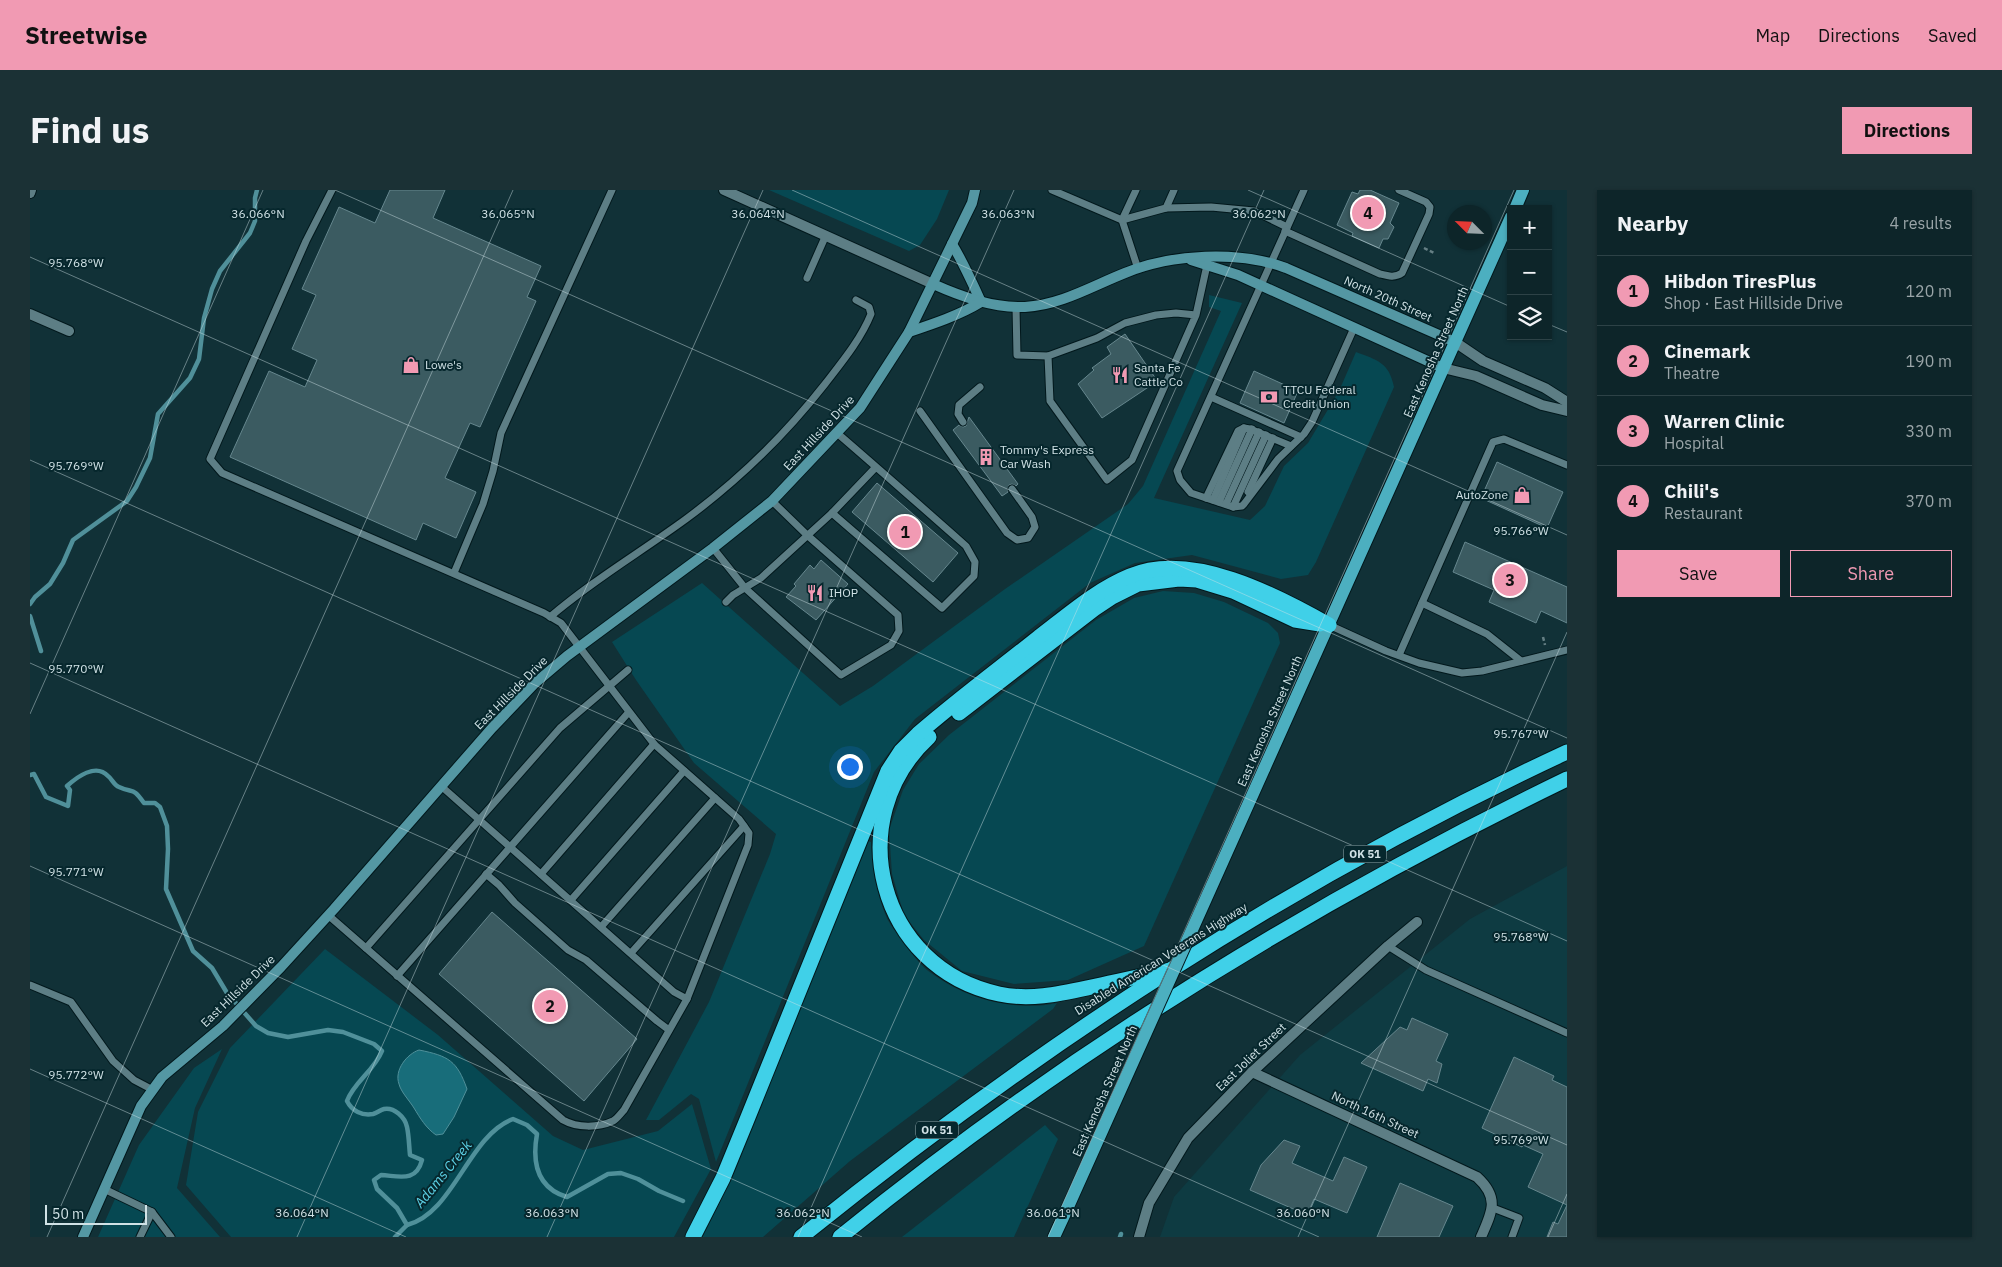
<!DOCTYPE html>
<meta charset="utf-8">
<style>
body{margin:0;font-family:"IBM Plex Sans",sans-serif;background:#1b3135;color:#f1f3f6}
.controls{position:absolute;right:15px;top:15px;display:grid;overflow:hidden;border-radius:0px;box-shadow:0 1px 4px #0004}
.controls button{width:45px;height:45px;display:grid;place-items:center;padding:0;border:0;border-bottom:1px solid #2d4246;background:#0d2529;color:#f1f3f6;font:25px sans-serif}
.compass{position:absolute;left:1417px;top:15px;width:45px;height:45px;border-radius:50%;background:#0d2529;box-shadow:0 1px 4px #0004;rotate:294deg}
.scale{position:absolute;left:15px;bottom:12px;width:102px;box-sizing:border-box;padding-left:5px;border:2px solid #d1e2e6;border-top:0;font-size:14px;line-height:18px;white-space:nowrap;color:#d1e2e6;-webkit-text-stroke:4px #06272d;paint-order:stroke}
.you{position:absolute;left:819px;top:576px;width:18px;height:18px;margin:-12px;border:4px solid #fff;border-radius:50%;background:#1a73e8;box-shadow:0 0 0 8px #1a73e833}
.badge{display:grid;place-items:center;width:32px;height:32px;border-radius:50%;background:#f19ab3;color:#111;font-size:16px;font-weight:700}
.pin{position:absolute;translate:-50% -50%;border:2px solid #fff;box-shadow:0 1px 5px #0006}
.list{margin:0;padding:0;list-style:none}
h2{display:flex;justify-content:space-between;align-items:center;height:65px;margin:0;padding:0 20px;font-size:21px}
h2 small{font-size:16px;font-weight:400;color:#9aa5a8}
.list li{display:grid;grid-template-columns:32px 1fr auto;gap:15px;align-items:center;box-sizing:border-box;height:70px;padding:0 20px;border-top:1px solid #2d4246}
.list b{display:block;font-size:19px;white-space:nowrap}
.list p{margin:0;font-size:16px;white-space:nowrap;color:#9aa5a8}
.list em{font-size:16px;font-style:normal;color:#9aa5a8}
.actions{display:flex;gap:10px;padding:15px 20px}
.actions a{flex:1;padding:11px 0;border:1px solid #f19ab3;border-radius:0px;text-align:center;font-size:18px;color:#f19ab3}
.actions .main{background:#f19ab3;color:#111}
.icon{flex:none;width:28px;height:28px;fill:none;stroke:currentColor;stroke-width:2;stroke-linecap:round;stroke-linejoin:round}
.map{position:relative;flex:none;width:1537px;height:1047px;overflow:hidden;border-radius:0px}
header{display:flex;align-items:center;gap:30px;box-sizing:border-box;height:70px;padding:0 25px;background:#f19ab3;color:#111}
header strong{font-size:24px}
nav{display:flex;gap:28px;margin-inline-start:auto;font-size:18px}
.intro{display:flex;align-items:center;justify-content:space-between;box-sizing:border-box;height:120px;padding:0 30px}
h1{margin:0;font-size:35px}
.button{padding:12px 22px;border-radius:0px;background:#f19ab3;color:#111;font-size:18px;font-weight:700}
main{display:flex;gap:30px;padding:0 30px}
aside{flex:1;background:#0d2529;border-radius:0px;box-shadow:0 1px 4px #0004}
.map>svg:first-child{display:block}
.built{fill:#0e3b42}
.green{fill:#064852}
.water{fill:#186d7a;stroke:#50909a}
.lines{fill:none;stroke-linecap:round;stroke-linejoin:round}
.stream{stroke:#50909a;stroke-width:4.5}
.building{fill:#3b5b61;stroke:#66878e}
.lane-casing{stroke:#02181c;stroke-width:9}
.street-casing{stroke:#02181c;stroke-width:12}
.secondary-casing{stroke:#02181c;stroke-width:12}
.primary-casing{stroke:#02181c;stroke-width:14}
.highway-casing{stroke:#02181c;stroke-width:17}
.path{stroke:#657f84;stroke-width:2.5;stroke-dasharray:4 2.5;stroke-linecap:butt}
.lane{stroke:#5d7e85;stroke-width:7}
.street{stroke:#5d7e85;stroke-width:10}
.secondary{stroke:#5497a3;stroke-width:10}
.primary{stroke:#4cafc0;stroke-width:12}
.highway{stroke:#40d0e8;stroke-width:15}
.primary-bridge-casing{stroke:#02181c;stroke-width:14;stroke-linecap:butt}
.primary-bridge{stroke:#4cafc0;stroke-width:12}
.ticks{fill:none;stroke:#d1e2e6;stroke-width:1;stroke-opacity:0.45}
.labels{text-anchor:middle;stroke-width:4;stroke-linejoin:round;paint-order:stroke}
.shield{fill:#06272d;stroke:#94aaae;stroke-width:1}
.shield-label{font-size:11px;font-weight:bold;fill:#d1e2e6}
.street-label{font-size:12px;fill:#d1e2e6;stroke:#06272d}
.poi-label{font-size:12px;fill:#d1e2e6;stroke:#06272d;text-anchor:start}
.water-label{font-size:14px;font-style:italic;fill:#5dd2e7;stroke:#06272d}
.ticks-label{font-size:12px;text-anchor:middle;fill:#d1e2e6;stroke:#06272d;stroke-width:4;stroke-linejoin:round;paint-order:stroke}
</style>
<header>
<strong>Streetwise</strong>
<nav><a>Map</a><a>Directions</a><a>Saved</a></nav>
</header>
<div class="intro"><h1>Find us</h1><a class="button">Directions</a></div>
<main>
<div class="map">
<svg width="1537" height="1047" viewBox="0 0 1537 1047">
<rect width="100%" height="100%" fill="#113137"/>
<path class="built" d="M 1537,676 L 1537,1047 L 1130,1047 L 1144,1007 L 1270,865 L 1440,729 Z"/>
<g class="green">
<path d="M 739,0 L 919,0 L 907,29 L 890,55 L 879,61 Z"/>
<path d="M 1179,105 L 1212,113 L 1124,308 L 1220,330 L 1235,316 L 1254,276 L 1278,253 L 1309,201 L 1326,162 C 1347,170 1359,172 1364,197 L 1286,372 L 1278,385 L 1251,389 L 1162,365 L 1105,373 L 1060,393 L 885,529 L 844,582 L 686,972 L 669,909 L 661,904 L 629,930 L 616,930 L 679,812 L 740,664 L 746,644 L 664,573 L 606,490 L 582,452 L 672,393 L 810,516 L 843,496 L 975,399 L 1098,314 L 1113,296 L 1191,121 L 1179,117 Z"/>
<path d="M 1133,401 L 1164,403 L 1194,412 L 1238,433 L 1248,443 L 1250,453 L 1114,756 L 1038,790 L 984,794 L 932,781 L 894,750 L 874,725 L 862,684 L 859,640 L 873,600 L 889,574 L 919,545 L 1066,430 L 1104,408 Z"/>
<path d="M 835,650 L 841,652 C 843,678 846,702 856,726 C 859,734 866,741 871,748 C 879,760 889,775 901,783 C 936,809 985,822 1027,813 L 1023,819 L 820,971 L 733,1047 L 670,1047 Z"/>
<path d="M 295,759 L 408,845 L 523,946 L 553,960 L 628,941 L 662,914 L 681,979 L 644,1047 L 201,1047 L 156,995 L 168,922 L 200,858 Z"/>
<path d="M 192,859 L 165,918 L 147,998 L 190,1047 L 68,1047 L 109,955 L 164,878 Z"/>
<path d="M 1015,935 L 1028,949 L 984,1047 L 872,1047 Z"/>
</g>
<path class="water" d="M 389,860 C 419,866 427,871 437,899 L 424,927 L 413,944 L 406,945 C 396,938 390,928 384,918 C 379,910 371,902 369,894 C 364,880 377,864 389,860 Z"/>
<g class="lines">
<g class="stream">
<path d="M 0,414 L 5,407 L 20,394 L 33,373 L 43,350 L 97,311 L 106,297 L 120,268 L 128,224 L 160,188 L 169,169 L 174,128 L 182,99 L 190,81 L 220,43 L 225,31 L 225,8 L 227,0"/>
<path d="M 0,426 L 11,461"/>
<path d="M 0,585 L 4,584 L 16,607 L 38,616 L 40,600 L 37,596 C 47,587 66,573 78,586 C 82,589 84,595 89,597 C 104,604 102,596 114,613 L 125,613 L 130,617 L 137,636 L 138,659 L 136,699 L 163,761 L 182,778 L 197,803 L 226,836 L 238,843 L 258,847 L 298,840 L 313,842 L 344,854 L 352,861 C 344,881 324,892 317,911 C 322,921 332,926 343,924 C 347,923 350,920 354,919 C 364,917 375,927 377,937 C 379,946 379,956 380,965 L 392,970 C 386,993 369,986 351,985 L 344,990 L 347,999 L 367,1018 L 377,1035 C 424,1023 438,946 483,929 L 497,935 L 507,944 C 502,972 507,998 537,1007 L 578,984 L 591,983 L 608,989 L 629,1001 L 653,1011"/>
<path d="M 365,1047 L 377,1035"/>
<path d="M 1090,1047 L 1091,1044"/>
</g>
</g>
<g class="building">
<path d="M 360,0 L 415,0 L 403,28 L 511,76 L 497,107 L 506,111 L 450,237 L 440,233 L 415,288 L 446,302 L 426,348 L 393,333 L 386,350 L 200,267 L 239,181 L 275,197 L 287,170 L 262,159 L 286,105 L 272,99 L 309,17 L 345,33 Z"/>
<path d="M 1330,0 L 1340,0 L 1369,13 L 1360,33 L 1364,37 L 1358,49 L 1353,49 L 1349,58 L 1322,46 L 1323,43 L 1307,35 L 1322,2 L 1328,4 Z"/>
<path d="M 1095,144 L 1126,189 L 1119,195 L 1120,196 L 1072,228 L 1048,194 L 1064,180 L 1062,178 L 1081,164 L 1077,157 Z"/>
<path d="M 1224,181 L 1268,201 L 1254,233 L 1210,213 Z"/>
<path d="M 939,227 L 988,294 L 986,296 L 982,294 L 979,295 L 978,302 L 972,306 L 923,240 L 929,235 L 933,237 L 936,236 Z"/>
<path d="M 1467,272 L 1533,302 L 1517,338 L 1451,308 Z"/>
<path d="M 847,293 L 928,363 L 903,392 L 822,322 Z"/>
<path d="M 1435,352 L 1537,397 L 1537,433 L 1511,421 L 1506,433 L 1459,412 L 1464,400 L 1423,382 Z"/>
<path d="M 791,370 L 818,394 L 786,430 L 756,407 L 766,396 L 764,394 L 780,375 L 784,379 Z"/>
<path d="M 462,722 L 607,849 L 554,911 L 409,784 Z"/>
<path d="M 1382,828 L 1418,844 L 1406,871 L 1412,874 L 1407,893 L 1398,889 L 1393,901 L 1331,873 L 1370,837 L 1377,840 Z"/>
<path d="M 1484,867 L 1524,886 L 1522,890 L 1537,897 L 1537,1047 L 1517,1047 L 1523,1032 L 1528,1034 L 1537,1015 L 1498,997 L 1513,964 L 1493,955 L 1492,957 L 1452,938 Z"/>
<path d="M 1254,950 L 1270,956 L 1262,973 L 1303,991 L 1314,967 L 1337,977 L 1317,1023 L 1284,1009 L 1277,1025 L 1220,1000 L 1231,975 Z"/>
<path d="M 1370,993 L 1423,1016 L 1409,1047 L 1347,1047 Z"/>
</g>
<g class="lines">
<g class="lane-casing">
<g id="lane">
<path d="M 302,0 L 276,51 L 180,269 L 192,283 L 514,423 L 531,433 L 624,554 L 709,629 L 719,643 L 718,655 L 657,809 L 644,802 L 411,596"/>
<path d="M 1022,0 L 1092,30 L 1108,79"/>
<path d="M 1274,0 L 1147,281 L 1150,290 L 1161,303 L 1203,317 L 1212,316 L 1214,314 L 1248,269 L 1274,244 L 1282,232 L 1324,138"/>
<path d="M 1136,18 L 1181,17 L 1224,21 L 1257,37"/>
<path d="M 1092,30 L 1136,18 L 1144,0"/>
<path d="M 1092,30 L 1106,0"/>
<path d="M 1255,41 L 1350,84 C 1358,86 1365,88 1372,83 L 1399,24 L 1400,17 L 1396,12 L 1369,0"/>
<path d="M 777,88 L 796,45"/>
<path d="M 986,117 L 987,165 L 1018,166"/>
<path d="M 1166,125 L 1146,123 L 1126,125 L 1095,133 L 1067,148 L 1018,166 L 1020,211 L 1077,290 L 1102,270 L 1166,125 L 1177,75"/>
<path d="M 1181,207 L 1271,247"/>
<path d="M 890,221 L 977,343 L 987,350 L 998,348 L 1005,337 L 1002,327 L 982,299"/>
<path d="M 933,232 L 928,224 L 929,215 L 950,197"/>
<path d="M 807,243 C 850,280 893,318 936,356 L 945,372 L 944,386 L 912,418 L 802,323 L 846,277"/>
<path d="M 1218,302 L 1243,248"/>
<path d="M 1176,308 L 1208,241 L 1214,238 L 1220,239 L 1261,256"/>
<path d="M 1183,310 L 1214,238"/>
<path d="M 1189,312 L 1222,239"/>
<path d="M 1196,314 L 1229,242"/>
<path d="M 1203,317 L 1236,245"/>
<path d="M 683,358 L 715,398 L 811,485 L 861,455 L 869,441 L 868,425 L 777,345 L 742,311"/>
<path d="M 424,383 L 453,314 L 463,281 L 471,243 L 582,0"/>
<path d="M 696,412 L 703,405 L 731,388 L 802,323"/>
<path d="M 1392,413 L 1457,444 L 1491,471"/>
<path d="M 520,427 C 563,390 611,362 656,329 C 709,290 755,245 795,194 C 812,172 831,149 841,124 L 839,117 L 826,110"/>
<path d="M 1299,435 L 1356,461 L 1389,473 L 1432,483 L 1452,481 L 1537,460"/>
<path d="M 1369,465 L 1463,252 L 1474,249 L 1537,275"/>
<path d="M 456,684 L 469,695 L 485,713 L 538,760 L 556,770 L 627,831 L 639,840"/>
<path d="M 511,684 L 624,554"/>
<path d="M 541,710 L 654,581"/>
<path d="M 298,725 L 533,930 C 547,938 568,938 583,931 C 587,929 591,923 594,920 L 657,809"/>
<path d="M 571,737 L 685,608"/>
<path d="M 1358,756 L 1396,780 L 1537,843"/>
<path d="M 336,758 L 530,538 L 598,480"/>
<path d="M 601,763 L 714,636"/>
<path d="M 367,786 L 598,523"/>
<path d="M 0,795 L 41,812 L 83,871 L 104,890 L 123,900"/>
<path d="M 74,999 L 122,1022 L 110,1047"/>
<path d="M 1463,1018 L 1489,1028 L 1482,1047"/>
<path d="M 122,1022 L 141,1047"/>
</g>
</g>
<g class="street-casing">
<g id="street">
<path d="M 694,0 L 903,94"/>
<path d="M 0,3 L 1,0"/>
<path d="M 0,124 L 39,141"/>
<path d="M 1425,152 L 1453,171 L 1515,198 L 1537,212"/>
<path d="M 1413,178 L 1446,186 L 1512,215 L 1537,221"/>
<path d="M 1222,882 L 1447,987 C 1470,1008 1462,1022 1451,1047"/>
<path d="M 1109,1047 L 1119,1013 L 1158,948 L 1222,882 L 1358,756 L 1387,732"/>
</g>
</g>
<g class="secondary-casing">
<g id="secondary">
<path d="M 922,54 C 933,72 942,92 951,112"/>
<path d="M 1161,70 L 1208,85 L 1413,178"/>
<path d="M 903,94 C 932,107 963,118 995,117 C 1031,115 1062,96 1095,83 C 1142,64 1208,60 1256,78 L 1425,152"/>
<path d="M 879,142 C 903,134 930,125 951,112"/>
<path d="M 53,1047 L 111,916 L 132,887 L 193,836 L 251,777 L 304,719 L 462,538 L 504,494 L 537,466 L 683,358 L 742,311 L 830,218 L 879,142 L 942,13 L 945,0"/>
</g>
</g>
<g class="primary-casing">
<g id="primary">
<path d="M 1485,19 L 1493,0"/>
<path d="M 1234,579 L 1481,27"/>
<path d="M 1024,1047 L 1037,1019"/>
</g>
</g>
<g class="highway-casing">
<g id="highway">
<path d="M 929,523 L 1064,419 L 1082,407 L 1108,394 L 1149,389 L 1167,390 L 1203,401 L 1265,430 L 1290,434"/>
<path d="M 899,547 C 810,629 848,778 969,804 C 1002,811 1033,803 1066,796 C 1090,791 1115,785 1140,780"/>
<path d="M 663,1047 L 693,988 L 716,932 L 858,581 L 871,561 L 888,544 C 927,510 969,479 1009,447 C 1038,425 1066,400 1100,386 C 1161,360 1246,405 1299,435"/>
<path d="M 771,1047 C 1009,855 1259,691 1537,562"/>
<path d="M 810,1047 C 1033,866 1279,714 1537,589"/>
</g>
</g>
<g class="path">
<path d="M 1394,58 L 1404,63"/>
<path d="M 1513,447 L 1515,455"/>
</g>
<use href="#lane" class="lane"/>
<use href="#street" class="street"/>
<use href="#secondary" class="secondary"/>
<use href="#primary" class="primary"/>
<use href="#highway" class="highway"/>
<g class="primary-bridge-casing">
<path id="primary-bridge" d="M 1037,1019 L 1234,579"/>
</g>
<use href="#primary-bridge" class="primary-bridge"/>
</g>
<path class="ticks" d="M 305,0 L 1537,548M 762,0 L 1537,345M 1218,0 L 1481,117M 0,67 L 1537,751M 1518,134 L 1537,142M 0,270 L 1537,955M 0,473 L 1289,1047M 0,524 L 233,0M 0,676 L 832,1047M 0,879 L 376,1047M 17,1047 L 483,0M 267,1047 L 733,0M 517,1047 L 984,0M 768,1047 L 1234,0M 1018,1047 L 1484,0M 1268,1047 L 1537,442M 1518,1047 L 1537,1004"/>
<defs>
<g id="shop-bare" transform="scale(1.35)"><path d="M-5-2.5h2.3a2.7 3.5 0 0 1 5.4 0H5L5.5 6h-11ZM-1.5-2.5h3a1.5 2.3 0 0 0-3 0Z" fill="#f19ab3" stroke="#06272d" stroke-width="2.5" paint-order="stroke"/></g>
<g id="restaurant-bare" transform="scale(1.35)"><path d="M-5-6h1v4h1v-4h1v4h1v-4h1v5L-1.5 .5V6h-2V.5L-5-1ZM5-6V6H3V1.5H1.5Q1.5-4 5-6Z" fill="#f19ab3" stroke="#06272d" stroke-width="2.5" paint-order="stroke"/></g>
<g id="bank-bare" transform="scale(1.35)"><path d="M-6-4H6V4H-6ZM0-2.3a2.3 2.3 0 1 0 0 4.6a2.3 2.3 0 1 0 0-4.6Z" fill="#f19ab3" stroke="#06272d" stroke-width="2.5" paint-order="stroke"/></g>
<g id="building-bare" transform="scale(1.35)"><path d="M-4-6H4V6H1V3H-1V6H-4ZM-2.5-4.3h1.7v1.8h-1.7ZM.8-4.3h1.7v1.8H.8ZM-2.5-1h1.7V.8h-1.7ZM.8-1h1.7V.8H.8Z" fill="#f19ab3" stroke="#06272d" stroke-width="2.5" paint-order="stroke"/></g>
</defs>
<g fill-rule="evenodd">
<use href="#shop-bare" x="381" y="175"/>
<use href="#restaurant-bare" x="1090" y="185"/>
<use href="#bank-bare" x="1239" y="207"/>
<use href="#building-bare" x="956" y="267"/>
<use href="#shop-bare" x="1492" y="305"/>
<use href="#restaurant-bare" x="785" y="403"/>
</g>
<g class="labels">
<g class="shield">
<rect x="1314" y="655.5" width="42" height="17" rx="4"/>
<rect x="886" y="931.5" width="42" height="17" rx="4"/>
</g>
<g class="shield-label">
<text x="1335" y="668">OK 51</text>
<text x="907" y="944">OK 51</text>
</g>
<g class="street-label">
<text transform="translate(1358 109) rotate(24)" y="4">North 20th Street</text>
<text transform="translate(1406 162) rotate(-66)" y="4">East Kenosha Street North</text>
<text transform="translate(789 243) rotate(-47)" y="4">East Hillside Drive</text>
<text transform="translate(481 503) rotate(-45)" y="4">East Hillside Drive</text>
<text transform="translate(1240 531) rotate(-66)" y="4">East Kenosha Street North</text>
<text transform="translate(1131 769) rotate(-32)" y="4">Disabled American Veterans Highway</text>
<text transform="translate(208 801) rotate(-44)" y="4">East Hillside Drive</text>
<text transform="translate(1221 867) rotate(-44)" y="4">East Joliet Street</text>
<text transform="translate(1075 901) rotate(-66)" y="4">East Kenosha Street North</text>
<text transform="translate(1345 925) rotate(25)" y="4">North 16th Street</text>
</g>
<g class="poi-label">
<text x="395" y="179">Lowe's</text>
<text x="1104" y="182">Santa Fe<tspan x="1104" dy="14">Cattle Co</tspan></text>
<text x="1253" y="204">TTCU Federal<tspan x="1253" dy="14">Credit Union</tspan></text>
<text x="970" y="264">Tommy's Express<tspan x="970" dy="14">Car Wash</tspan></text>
<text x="1478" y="309" text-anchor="end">AutoZone</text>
<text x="799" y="407">IHOP</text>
</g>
<g class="water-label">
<text transform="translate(413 984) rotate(-51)" y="5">Adams Creek</text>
</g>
</g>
<g class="ticks-label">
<text x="228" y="28">36.066°N</text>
<text x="478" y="28">36.065°N</text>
<text x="728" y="28">36.064°N</text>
<text x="978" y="28">36.063°N</text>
<text x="1229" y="28">36.062°N</text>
<text x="46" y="77">95.768°W</text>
<text x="46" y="280">95.769°W</text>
<text x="1491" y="345">95.766°W</text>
<text x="46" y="483">95.770°W</text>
<text x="1491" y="548">95.767°W</text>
<text x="46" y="686">95.771°W</text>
<text x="1491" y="751">95.768°W</text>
<text x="46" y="889">95.772°W</text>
<text x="1491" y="954">95.769°W</text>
<text x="272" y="1027">36.064°N</text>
<text x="522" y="1027">36.063°N</text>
<text x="773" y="1027">36.062°N</text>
<text x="1023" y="1027">36.061°N</text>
<text x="1273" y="1027">36.060°N</text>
</g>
</svg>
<div class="controls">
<button>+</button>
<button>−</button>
<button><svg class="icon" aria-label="layers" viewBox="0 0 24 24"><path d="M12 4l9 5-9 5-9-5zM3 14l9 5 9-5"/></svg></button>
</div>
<svg class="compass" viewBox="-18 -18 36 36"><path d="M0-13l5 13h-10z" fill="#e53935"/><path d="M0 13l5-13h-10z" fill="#9aa5a8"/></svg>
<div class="scale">50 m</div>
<div class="you"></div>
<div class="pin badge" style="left:875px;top:342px">1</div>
<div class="pin badge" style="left:520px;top:816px">2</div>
<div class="pin badge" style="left:1480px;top:390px">3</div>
<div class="pin badge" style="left:1338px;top:23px">4</div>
</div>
<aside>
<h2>Nearby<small>4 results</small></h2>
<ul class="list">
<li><span class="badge">1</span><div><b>Hibdon TiresPlus</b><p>Shop · East Hillside Drive</p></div><em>120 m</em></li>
<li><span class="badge">2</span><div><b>Cinemark</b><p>Theatre</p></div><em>190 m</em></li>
<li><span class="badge">3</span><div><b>Warren Clinic</b><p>Hospital</p></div><em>330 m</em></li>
<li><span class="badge">4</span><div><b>Chili's</b><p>Restaurant</p></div><em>370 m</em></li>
</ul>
<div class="actions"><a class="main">Save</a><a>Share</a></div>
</aside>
</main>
